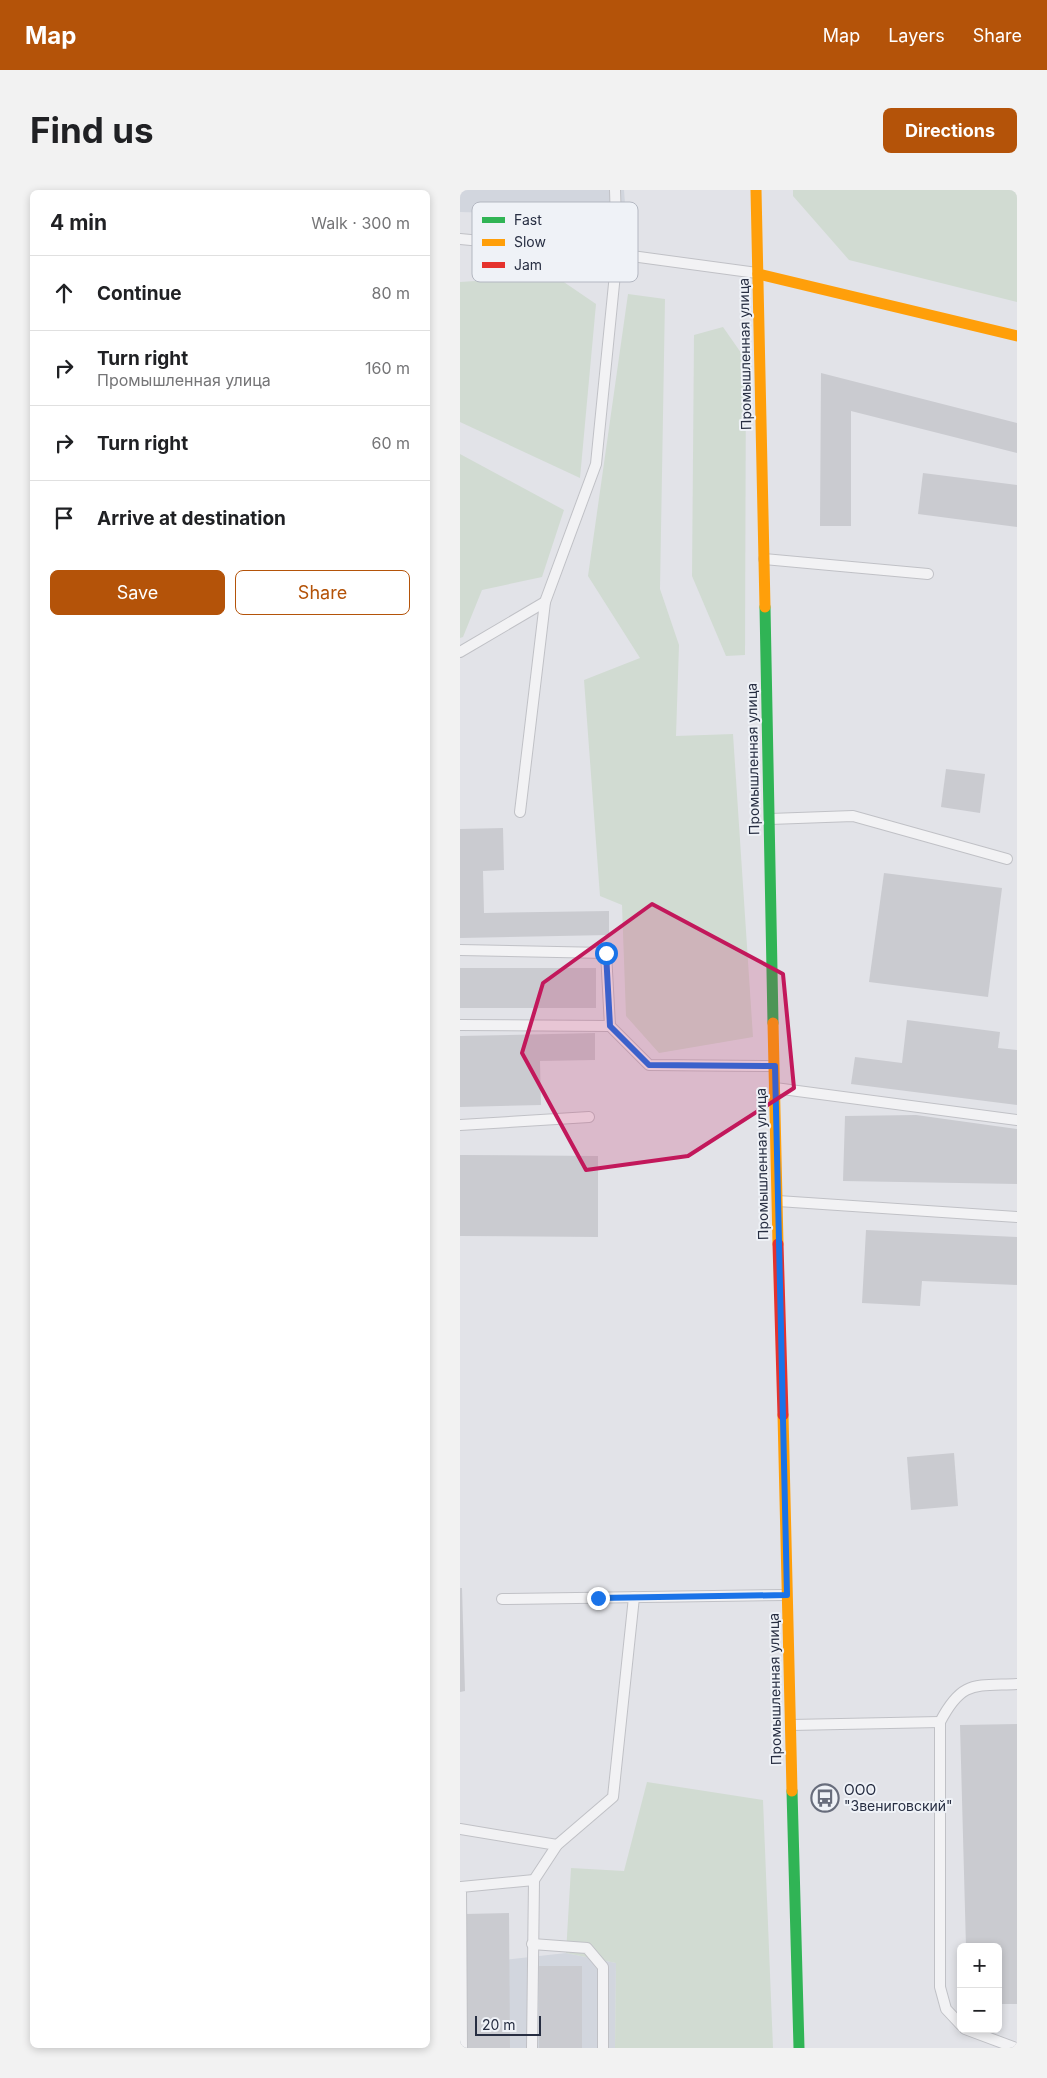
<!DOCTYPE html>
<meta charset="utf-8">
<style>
body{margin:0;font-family:Inter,sans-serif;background:#f2f2f2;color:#202124}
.controls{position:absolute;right:15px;bottom:15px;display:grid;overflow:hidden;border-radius:8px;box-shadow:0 2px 8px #0003}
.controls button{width:45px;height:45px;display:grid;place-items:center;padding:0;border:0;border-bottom:1px solid #e0e0e0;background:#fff;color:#202124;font:25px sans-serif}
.scale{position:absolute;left:15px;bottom:12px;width:66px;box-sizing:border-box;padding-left:5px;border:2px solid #272e42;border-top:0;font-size:14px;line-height:18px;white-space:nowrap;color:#272e42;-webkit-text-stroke:4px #eff2f7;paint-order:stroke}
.stop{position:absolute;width:15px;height:15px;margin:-11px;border:4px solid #1a73e8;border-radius:50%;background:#fff}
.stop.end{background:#1a73e8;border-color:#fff;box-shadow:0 1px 5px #0008}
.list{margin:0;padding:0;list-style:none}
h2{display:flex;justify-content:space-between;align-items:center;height:65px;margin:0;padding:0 20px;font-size:21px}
h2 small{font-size:16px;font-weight:400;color:#757577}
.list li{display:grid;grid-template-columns:32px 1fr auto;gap:15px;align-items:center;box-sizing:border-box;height:75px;padding:0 20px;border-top:1px solid #e0e0e0}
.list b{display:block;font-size:19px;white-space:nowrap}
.list p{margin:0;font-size:16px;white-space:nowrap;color:#757577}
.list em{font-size:16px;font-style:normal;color:#757577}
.actions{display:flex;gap:10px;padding:15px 20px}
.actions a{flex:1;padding:11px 0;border:1px solid #b45309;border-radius:8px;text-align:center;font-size:18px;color:#b45309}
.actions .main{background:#b45309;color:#fff}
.icon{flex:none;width:28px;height:28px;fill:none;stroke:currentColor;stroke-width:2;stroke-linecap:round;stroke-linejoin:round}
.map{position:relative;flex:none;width:557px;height:1858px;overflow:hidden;border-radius:8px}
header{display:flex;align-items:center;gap:30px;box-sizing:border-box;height:70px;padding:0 25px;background:#b45309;color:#fff}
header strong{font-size:24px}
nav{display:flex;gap:28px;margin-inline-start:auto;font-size:18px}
.intro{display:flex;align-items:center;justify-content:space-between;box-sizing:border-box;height:120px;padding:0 30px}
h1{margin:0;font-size:35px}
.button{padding:12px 22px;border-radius:8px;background:#b45309;color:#fff;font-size:18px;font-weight:700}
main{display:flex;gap:30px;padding:0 30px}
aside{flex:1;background:#fff;border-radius:8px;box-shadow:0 2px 8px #0003}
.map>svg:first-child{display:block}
.built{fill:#d2d6de}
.green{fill:#d1dbd2}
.building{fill:#cacbd0}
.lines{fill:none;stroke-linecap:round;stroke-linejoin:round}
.lane-casing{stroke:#c0c1c6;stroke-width:12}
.lane{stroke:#f2f2f4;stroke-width:10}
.fast{stroke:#30b455;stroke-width:11}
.slow{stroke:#ff9f0a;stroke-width:11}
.jam{stroke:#e5322d;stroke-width:11}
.route{stroke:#1a73e8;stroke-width:6}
.marked{fill:#c2185b;fill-opacity:0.2;stroke:#c2185b;stroke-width:4;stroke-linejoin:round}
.labels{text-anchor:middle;stroke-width:4;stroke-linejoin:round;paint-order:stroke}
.street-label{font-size:14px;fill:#272e42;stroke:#eff2f7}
.poi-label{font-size:14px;fill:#272e42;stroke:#eff2f7;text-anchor:start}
.key{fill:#eff2f7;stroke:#b3b7c1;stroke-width:1}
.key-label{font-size:14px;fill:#272e42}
</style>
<header>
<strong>Map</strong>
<nav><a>Map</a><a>Layers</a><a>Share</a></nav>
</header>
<div class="intro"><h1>Find us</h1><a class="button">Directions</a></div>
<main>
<aside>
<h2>4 min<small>Walk · 300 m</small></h2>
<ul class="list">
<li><svg class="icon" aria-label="ahead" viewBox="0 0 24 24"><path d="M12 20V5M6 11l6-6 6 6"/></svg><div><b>Continue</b></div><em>80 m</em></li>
<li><svg class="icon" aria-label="right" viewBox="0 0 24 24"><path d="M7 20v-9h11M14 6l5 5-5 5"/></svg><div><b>Turn right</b><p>Промышленная улица</p></div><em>160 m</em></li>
<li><svg class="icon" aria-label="right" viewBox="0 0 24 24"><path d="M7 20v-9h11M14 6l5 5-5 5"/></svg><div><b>Turn right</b></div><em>60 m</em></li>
<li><svg class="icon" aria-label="arrive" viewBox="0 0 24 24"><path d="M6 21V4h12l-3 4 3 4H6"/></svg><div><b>Arrive at destination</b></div></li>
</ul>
<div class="actions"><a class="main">Save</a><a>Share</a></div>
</aside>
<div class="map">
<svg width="557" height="1858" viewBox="0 0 557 1858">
<rect width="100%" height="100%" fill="#e2e3e8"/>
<g class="built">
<path d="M 0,0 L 164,0 L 166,27 L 0,22 Z"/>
<path d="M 106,1763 L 156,1773 L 155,1858 L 0,1858 L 0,1775 Z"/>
</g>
<g class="green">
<path d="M 333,0 L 557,0 L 557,112 L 389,70 L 333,6 Z"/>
<path d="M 95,86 L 136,114 L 120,288 L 0,232 L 0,92 Z"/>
<path d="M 168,104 L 205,109 L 200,399 L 219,455 L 216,546 L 273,544 L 293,847 L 199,863 L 166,826 L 162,715 L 140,706 L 124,490 L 180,468 L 128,386 Z"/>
<path d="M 263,137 L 286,170 L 285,465 L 266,466 L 232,386 L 234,145 Z"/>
<path d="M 0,264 L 104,320 L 82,387 L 22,400 L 3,447 L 0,448 Z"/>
<path d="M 187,1592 L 303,1610 L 313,1858 L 155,1858 L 156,1773 L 106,1763 L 111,1678 L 164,1681 Z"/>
</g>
<g class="building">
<path d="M 361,183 L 557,233 L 557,263 L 391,221 L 391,336 L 360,336 Z"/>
<path d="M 463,283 L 557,295 L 557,337 L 458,324 Z"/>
<path d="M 486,579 L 525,584 L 520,623 L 481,617 Z"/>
<path d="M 43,638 L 44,680 L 23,681 L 24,723 L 149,721 L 149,745 L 0,748 L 0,639 Z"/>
<path d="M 424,683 L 542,698 L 528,807 L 409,792 Z"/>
<rect x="0" y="778" width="136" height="40"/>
<path d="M 447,830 L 540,842 L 538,858 L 557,860 L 557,915 L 391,894 L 395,867 L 442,873 Z"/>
<path d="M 135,843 L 135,870 L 80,871 L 81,915 L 0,917 L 0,846 Z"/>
<path d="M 456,925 L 557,939 L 557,994 L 383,991 L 385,926 Z"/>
<path d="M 0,965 L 138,966 L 138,1047 L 0,1046 Z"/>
<path d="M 406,1040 L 557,1047 L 557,1095 L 462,1091 L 460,1116 L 402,1113 Z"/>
<path d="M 494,1263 L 498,1316 L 451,1320 L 447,1267 Z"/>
<path d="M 0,1398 L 2,1398 L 5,1501 L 0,1502 Z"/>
<path d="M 557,1534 L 557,1814 L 538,1814 L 538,1757 L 506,1757 L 500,1535 Z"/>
<path d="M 49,1723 L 50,1858 L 7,1858 L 5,1724 Z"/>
<rect x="79" y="1776" width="43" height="82"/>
</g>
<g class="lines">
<g class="lane-casing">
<g id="lane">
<path d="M 0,49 L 157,64 L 297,83"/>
<path d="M 304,369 L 468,384"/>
<path d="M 0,462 L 85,412"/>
<path d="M 60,622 L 85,412 L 136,274 L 157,64 L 155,0"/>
<path d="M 310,629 L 393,626 L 547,669"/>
<path d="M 0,760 L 146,763 L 150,836 L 189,875 L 312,876"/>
<path d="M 0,835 L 150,836"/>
<path d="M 315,898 L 557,930"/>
<path d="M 0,935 L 129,927"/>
<path d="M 318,1011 L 557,1027"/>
<path d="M 42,1409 L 326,1405"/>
<path d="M 331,1535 L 480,1532"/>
<path d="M 0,1639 L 97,1655"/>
<path d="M 72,1754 L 127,1758 L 143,1777 L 143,1858"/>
<path d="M 501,1835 L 486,1819 L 480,1797 L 480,1532 C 502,1490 514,1496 557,1494"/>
<path d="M 505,1839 L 556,1858"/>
<path d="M 2,1858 L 1,1697 L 74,1690"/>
<path d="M 72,1858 L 74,1690 L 97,1655 L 153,1607 L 174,1407"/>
</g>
</g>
<use href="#lane" class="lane"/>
<g class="fast">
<path d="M 305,417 L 313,833"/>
<path d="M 332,1601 L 339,1858"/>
</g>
<g class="slow">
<path d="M 296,0 L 305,417"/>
<path d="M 298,84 L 557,146"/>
<path d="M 313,833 L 318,1054"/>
<path d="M 323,1225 L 332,1601"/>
</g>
<path class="jam" d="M 318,1054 L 323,1225"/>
</g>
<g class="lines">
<path class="route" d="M 138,1408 L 327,1405 L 315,876 L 189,875 L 150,836 L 146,763"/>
</g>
<path class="marked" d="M 192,714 L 323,784 L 334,898 L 228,966 L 126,980 L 62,863 L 83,793 Z"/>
<defs>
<g id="bus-ring" transform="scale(1.4375)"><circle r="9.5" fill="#eff2f7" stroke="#686d7c" stroke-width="1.5"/><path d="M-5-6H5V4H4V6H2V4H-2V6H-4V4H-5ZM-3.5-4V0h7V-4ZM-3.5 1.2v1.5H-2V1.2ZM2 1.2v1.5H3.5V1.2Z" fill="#686d7c"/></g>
</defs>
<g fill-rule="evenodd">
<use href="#bus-ring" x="365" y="1608"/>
</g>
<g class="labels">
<g class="street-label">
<text transform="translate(285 164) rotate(-91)" y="5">Промышленная улица</text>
<text transform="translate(293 569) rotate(-91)" y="5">Промышленная улица</text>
<text transform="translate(302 974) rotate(-91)" y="5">Промышленная улица</text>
<text transform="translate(315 1499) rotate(-91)" y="5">Промышленная улица</text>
</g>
<g class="poi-label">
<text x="384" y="1605">ООО<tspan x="384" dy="16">"Звениговский"</tspan></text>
</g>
</g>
<rect x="12" y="12" width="166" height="80" rx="8" class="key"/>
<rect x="22" y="27" width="23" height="6" fill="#30b455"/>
<rect x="22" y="49" width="23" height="7" fill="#ff9f0a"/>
<rect x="22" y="72" width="23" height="6" fill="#e5322d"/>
<g class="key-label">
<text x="54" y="35">Fast</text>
<text x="54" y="57">Slow</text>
<text x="54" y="80">Jam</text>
</g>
</svg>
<div class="controls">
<button>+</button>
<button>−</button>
</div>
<div class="scale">20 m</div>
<div class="stop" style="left:146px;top:763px"></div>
<div class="stop end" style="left:138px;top:1408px"></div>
</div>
</main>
